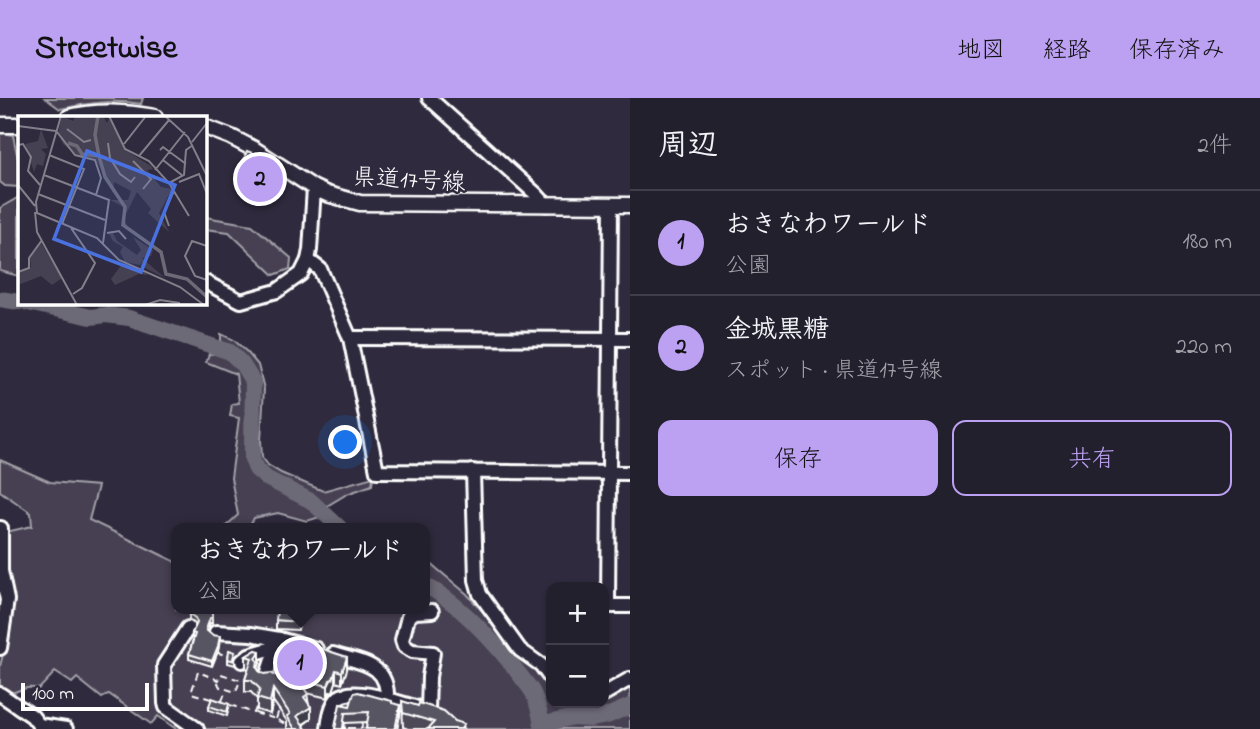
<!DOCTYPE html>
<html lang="ja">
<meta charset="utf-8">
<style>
body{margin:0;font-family:"Indie Flower","Klee One",sans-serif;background:#2b2836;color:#f1f3f6}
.controls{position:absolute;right:21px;bottom:21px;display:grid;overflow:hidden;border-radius:14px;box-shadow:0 2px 5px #0004}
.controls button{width:63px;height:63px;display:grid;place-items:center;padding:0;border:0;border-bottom:2px solid #403e4a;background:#23202e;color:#f1f3f6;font:35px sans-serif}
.scale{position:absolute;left:21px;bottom:18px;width:128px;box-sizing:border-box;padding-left:7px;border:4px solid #fff;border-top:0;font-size:19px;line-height:24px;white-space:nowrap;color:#fff;-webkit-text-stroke:5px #2f2a3d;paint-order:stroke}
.you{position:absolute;left:346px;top:345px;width:24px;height:24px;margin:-18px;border:5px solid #fff;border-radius:50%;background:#1a73e8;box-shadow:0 0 0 10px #1a73e833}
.badge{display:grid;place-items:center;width:46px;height:46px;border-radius:50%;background:#bca0f2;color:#111;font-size:23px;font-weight:700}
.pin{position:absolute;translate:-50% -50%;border:4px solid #fff;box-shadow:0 2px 7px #0006}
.popup{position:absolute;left:171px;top:425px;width:259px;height:91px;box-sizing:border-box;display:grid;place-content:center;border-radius:14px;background:#23202e;filter:drop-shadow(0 2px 5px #0005);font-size:23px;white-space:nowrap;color:#a3a3aa}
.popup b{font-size:26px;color:#f1f3f6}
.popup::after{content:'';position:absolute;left:50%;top:100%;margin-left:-14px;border:14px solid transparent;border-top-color:#23202e}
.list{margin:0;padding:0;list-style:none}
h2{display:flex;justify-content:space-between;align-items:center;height:91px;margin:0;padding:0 28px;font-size:30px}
h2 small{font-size:23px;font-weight:400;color:#a3a3aa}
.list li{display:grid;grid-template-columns:46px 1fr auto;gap:21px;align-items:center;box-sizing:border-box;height:105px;padding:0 28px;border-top:2px solid #403e4a}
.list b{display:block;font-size:26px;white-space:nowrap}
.list p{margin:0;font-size:23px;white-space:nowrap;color:#a3a3aa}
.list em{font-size:23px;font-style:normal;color:#a3a3aa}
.actions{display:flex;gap:14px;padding:21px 28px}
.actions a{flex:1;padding:16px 0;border:2px solid #bca0f2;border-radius:14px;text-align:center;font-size:24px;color:#bca0f2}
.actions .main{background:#bca0f2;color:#111}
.map{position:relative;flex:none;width:630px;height:631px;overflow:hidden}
header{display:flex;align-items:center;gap:42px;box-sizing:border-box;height:98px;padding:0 35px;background:#bca0f2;color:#111}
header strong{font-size:33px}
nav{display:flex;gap:38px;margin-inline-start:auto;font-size:24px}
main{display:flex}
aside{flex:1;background:#23202e}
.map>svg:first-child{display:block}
.green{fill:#464152;stroke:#a2a0a8;stroke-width:2}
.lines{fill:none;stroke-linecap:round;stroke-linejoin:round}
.stream{stroke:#a7a6ad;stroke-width:2.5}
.river{stroke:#6d6a77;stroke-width:16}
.minor-casing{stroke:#fff;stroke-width:18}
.major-casing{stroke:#fff;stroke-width:19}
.path{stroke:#fff;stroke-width:2;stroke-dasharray:7 5;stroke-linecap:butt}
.minor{stroke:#2f2a3d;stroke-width:12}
.major{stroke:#2f2a3d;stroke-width:14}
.wall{fill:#4d4956;stroke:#fff;stroke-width:2}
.shaded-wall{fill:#3e3c46;stroke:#fff;stroke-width:2}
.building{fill:#595564;stroke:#fff;stroke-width:2}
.labels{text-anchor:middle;stroke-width:5;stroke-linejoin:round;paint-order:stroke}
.street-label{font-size:24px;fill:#fff;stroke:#2f2a3d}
.inset-river{fill:none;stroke:#6d6a77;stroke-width:3.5}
.inset-road{fill:none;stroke:#827f8b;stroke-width:2}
.view{fill:#4a71e0;fill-opacity:0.15;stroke:#4a71e0;stroke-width:3.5}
.inset-edge{fill:none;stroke:#fff;stroke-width:3.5}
</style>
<header>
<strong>Streetwise</strong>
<nav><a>地図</a><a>経路</a><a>保存済み</a></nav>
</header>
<main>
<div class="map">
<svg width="630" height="631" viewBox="0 0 630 631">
<rect width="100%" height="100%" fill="#2f2a3d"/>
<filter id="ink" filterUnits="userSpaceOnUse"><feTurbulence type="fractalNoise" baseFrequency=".0143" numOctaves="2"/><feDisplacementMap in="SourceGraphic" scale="14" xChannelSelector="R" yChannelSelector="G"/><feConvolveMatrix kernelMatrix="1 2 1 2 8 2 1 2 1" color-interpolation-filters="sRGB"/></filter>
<g filter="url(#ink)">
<g class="green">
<path d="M 45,0 L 143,0 L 141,6 C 113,1 88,5 60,11 Z"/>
<path d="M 0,34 L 13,37 L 19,66 L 19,89 L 5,88 L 0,84 Z"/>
<path d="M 19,99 L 19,178 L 0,173 L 0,110 Z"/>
<path d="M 205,119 L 252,127 L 291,160 L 290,171 L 274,177 L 229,134 L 205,131 Z"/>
<path d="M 221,236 L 234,242 L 248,255 L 258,267 L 264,291 L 261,342 L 262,359 L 268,367 L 281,375 L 323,393 L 373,379 L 372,387 L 347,396 L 327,408 L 320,419 L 307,423 L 278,415 L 254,420 L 249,430 L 224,430 L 238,417 L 231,380 L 239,320 L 230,318 L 232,306 L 239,305 L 236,276 L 206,264 L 209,256 L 222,256 L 246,267 L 243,258 L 221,243 Z"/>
<path d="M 0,362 L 50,384 L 98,388 L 89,422 L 176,464 L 176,511 L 424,511 L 424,460 L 467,496 L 500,533 L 537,572 L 551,589 L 551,605 L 604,605 L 604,599 L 630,585 L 630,631 L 176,631 L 158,618 L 151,626 L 109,596 L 102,600 L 77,580 L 72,585 L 55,574 L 39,591 C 35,590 31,589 27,590 C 14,592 13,600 0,588 L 0,568 L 5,549 L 8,491 L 12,489 L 5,466 L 6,434 L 32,428 L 31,415 L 0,393 Z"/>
</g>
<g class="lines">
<path class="stream" d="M 542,631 L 542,627"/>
<g class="river">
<path d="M 0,201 L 19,204"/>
<path d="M 28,205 L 91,219 L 106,217 L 129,220 L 230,254 L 242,266 L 253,284 L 252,348 L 252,361 L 256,371 L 266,380 L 311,403 L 340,430"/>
<path d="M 424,487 C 457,502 498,548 520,577 C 524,583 530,589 533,595 C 538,605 540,616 542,627 L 569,620 L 591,621 L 607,618 L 630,608"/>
</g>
<g class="minor-casing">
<g id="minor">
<path d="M 429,0 L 537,97 L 546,107"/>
<path d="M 611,107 L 608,508 L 630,508"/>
<path d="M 308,162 L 320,171 L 350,240 L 377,373 L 630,375"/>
<path d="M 205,184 L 241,203 L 277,193 L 301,176 L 308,162 L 310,152 L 314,90"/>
<path d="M 350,240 L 630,241"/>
<path d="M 473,373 L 476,482 L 480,496 L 520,552 L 541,567 L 551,581"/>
<path d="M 0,430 L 1,430 L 1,473 L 7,502 L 0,550"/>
<path d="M 188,530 L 164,567 L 165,605 L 166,609 L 197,631"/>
<path d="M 216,534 L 251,536 L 279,541"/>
<path d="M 333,556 C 361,565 389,565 387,602"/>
<path d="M 242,563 L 249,557 L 276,549"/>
<path d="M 266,580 L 279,541 L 316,551"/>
<path d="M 0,596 L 32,618 L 39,627 L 66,631"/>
<path d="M 604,596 L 630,581"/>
<path d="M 428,613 L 429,579 L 433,555 L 412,553 L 404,548 L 402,542 L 408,519 L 415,514 L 432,513"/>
<path d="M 328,631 C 329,622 331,605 339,599 C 356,588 399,605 418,610"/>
</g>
</g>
<g class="major-casing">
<g id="major">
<path d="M 69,19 C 98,12 125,14 155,19"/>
<path d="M 0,27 L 19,27"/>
<path d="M 205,29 L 231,39 L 254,51 L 314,90 L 327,96 L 360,105 L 630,107"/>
</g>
</g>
<g class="path">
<path d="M 216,554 L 231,559"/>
<path d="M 211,601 L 191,595 L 198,574 L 219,582 L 221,576 L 240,582 L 236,594 L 220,589 L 218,585 L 219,582"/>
<path d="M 222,603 L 226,592"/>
<path d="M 230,607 L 254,615 L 258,604"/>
<path d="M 255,615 L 276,621 L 287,627"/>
<path d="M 276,621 L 279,612"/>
<path d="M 348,630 L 362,630"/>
<path d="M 361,631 L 363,624"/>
</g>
<use href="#minor" class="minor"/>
<use href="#major" class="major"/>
</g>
<g class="wall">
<path d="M 241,70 L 280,79 L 274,95 L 241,83 Z"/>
<path d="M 189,511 L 196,513 L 212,513 L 212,525 L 210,525 L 208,533 L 220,543 L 218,553 L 212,568 L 189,561 L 189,556 L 193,541 L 192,540 L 192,535 L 196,527 L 189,521 Z"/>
<path d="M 276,522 L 299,523 L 298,532 L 276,531 Z"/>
<path d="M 256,552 L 260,565 L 258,571 L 264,576 L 274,577 L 347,571 L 342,586 L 336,584 L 333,593 L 330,594 L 328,600 L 307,595 L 311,621 L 303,627 L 306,631 L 287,631 L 287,623 L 273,603 L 270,616 L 257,612 L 257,601 L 251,594 L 245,594 L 245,582 L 248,571 L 246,570 L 246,558 Z"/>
<path d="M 235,558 L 235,567 L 228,565 L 228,561 Z"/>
<path d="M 402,603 L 464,631 L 408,631 L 403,629 Z"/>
<path d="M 392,605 L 400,617 L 397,631 L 366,631 L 367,624 L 345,625 L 344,630 L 335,631 L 350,608 Z"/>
<path d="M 209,608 L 229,610 L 227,618 L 209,612 Z"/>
</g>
<g class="shaded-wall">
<path d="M 280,66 L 280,79 L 274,95 L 274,82 Z"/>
<path d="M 220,538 L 218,553 L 212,568 L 212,563 Z"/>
<path d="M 260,553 L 260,565 L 258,568 L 258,575 L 256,561 Z"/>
<path d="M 347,559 L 347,571 L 342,586 L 342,574 Z"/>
<path d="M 336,572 L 336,584 L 333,593 L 330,594 L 328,600 L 328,588 Z"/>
<path d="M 273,591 L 273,603 L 270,616 L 270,604 Z"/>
<path d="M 400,607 L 400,617 L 397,631 L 394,631 Z"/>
<path d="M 311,609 L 311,621 L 297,630 L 297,618 Z"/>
</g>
<g class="building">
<path d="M 247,53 L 280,66 L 274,82 L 241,70 Z"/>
<path d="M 189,511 L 196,511 L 196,513 L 212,513 L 212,520 L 210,520 L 206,532 L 212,537 L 220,538 L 218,548 L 212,563 L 189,556 L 195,536 L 192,535 L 197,525 L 195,520 L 189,516 Z"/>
<path d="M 277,512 L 299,514 L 298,524 L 276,522 Z"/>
<path d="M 301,544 L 347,559 L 342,574 L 336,572 L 333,581 L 330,582 L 328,588 L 297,580 L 308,596 L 304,599 L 311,609 L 297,618 L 306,631 L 295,631 L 287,618 L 290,616 L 273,591 L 270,604 L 257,600 L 260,591 L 251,582 L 245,582 L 252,560 L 246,558 L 256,552 L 260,553 L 256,561 L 258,563 L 257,569 L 259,573 L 264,576 L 271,575 L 274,577 L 281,551 L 290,546 L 299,549 Z"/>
<path d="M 229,552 L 235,554 L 233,560 L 235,563 L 228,561 Z"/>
<path d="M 358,594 L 392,603 L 392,605 L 400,607 L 396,627 L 394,631 L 366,631 L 369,614 L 345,615 L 343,630 L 345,630 L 345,631 L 335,631 L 340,606 L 350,608 L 354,595 Z"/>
<path d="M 212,600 L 229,606 L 227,614 L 209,608 Z"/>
<path d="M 402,603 L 418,608 L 419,605 L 444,613 L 455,623 L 464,626 L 461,631 L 428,631 L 434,624 L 403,615 Z"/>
</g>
</g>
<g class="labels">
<g class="street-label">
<text transform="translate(409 81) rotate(3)" y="8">県道17号線</text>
</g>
</g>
<g transform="translate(18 18)">
<rect width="189" height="189" fill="#2f2a3d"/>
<path d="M 44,0 L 55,5 L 58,0 L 85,0 L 89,7 L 91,3 L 107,34 L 133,50 L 135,53 L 129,54 L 143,71 L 154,73 L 141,97 L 151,116 L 130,97 L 133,93 L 119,76 L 106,102 L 109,109 L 104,110 L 106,91 L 92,84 L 110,84 L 113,75 L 96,66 L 95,77 L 78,44 L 57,38 L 45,28 L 40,17 ZM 23,13 L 30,32 L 23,33 L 28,38 L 25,50 L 19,48 L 16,56 L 7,28 L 20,25 ZM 95,117 L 99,125 L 119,139 L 123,134 L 115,121 L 135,134 L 133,140 L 124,142 L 147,162 L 123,150 L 124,145 L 122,149 L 107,146 L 102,136 L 105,131 L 95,125 L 91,118 ZM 23,127 L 44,162 L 34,169 L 23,160 L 0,169 L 0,157 L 13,151 L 12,142 ZM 104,148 L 123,153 L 130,159 L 121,158 L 97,169 L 93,163 Z" fill="#464152"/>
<path class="inset-river" d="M 80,0 L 77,19 L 81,40M 50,27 L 59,30 L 64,38 L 81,40 L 87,61 L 107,91 L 105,109 L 143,136 L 148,158 L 169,163 L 189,181"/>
<path class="inset-road" d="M 43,0 L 18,86 L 19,97 L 79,122 L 101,144 L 162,171 L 186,189M 91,0 L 107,33 L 131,45 L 151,67 L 171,100M 147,0 L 170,21 L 189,60M 0,10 L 38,15M 49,13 L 66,26 L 73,24M 39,16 L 57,39 L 77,44 L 83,62 L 78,79M 174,26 L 189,7M 90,27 L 92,42 L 102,58 L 113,66 L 117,61M 106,28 L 128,0M 0,29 L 5,28 L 13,41 L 10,55 L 22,69M 142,34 L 145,31 L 168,48M 31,39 L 66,53 L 44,108M 121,40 L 151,4M 145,44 L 165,60M 115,45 L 133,63 L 125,73M 137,54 L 167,16M 26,59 L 91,84 L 85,127M 161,66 L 181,58 L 189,78M 151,67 L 166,59 L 168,34 L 175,29M 0,69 L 17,90M 20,78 L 87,104M 17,96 L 19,116 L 59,189M 151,110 L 146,96 L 156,75M 53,112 L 77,147 L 64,172 L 55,178M 89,117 L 101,115 L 108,123M 189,130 L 174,125 L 167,140 L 177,160 L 189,164M 0,156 L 11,152 L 11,142 L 24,124M 127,189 L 142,184 L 162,187"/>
<path class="view" d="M 69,35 L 157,69 L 123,156 L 36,123 Z"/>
<rect width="189" height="189" class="inset-edge"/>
</g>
</svg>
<div class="controls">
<button>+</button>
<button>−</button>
</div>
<div class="scale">100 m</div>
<div class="you"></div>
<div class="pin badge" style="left:300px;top:565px">1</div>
<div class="popup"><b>おきなわワールド</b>公園</div>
<div class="pin badge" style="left:260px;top:81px">2</div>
</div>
<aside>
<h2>周辺<small>2件</small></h2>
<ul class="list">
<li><span class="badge">1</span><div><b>おきなわワールド</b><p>公園</p></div><em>180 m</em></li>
<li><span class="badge">2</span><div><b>金城黒糖</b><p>スポット · 県道17号線</p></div><em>220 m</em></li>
</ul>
<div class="actions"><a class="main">保存</a><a>共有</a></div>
</aside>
</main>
